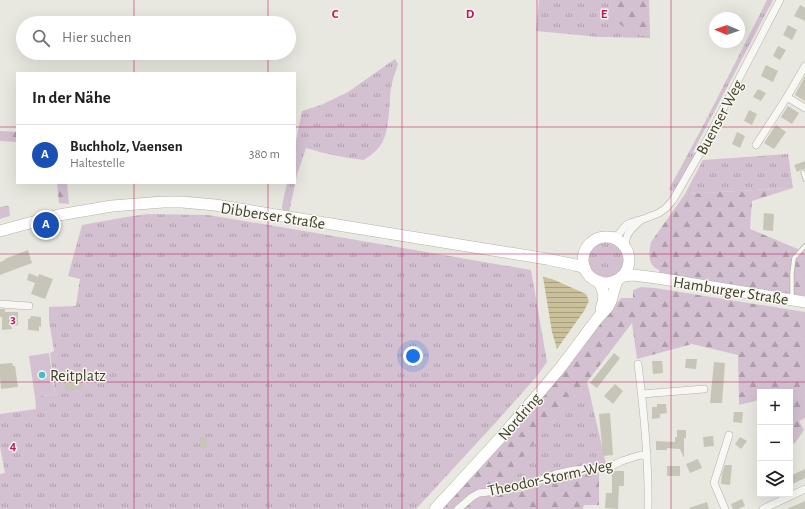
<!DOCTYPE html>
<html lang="de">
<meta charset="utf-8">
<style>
body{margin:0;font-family:"Alegreya Sans",sans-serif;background:#f2f2f2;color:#202124}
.controls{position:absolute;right:12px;bottom:12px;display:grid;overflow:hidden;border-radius:0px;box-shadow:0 4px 16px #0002}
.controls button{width:36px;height:36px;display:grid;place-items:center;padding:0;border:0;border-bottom:1px solid #e0e0e0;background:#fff;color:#202124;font:20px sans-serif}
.compass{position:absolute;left:709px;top:12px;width:36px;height:36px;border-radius:50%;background:#fff;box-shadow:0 4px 16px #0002;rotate:272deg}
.you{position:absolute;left:413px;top:356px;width:14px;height:14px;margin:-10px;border:3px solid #fff;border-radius:50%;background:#1a73e8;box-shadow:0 0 0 6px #1a73e833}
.badge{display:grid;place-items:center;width:26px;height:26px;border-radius:50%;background:#b45309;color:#fff;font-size:13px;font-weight:700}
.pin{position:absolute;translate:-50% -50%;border:2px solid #fff;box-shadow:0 1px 4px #0006}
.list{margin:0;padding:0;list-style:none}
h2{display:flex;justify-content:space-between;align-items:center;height:52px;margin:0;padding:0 16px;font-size:17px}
h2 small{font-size:13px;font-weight:400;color:#757577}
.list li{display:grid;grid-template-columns:26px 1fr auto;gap:12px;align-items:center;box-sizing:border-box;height:60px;padding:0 16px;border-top:1px solid #e0e0e0}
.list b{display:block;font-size:15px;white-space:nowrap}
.list p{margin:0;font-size:13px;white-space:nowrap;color:#757577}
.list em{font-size:13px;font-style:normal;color:#757577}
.icon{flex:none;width:22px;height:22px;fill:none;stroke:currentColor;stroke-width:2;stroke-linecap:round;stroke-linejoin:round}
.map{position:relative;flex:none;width:805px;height:509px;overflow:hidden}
.search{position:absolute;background:#fff;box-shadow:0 4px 16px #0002;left:16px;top:16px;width:280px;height:44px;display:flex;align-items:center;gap:10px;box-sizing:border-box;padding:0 14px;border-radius:22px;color:#757577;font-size:15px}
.panel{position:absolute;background:#fff;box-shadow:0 4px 16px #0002;left:16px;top:72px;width:280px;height:112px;border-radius:0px}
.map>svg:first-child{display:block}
.grass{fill:url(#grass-tufts)}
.forest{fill:url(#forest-firs)}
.pitch{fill:#d3c1d2}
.water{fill:url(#water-rules)}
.building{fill:#c6c5b7}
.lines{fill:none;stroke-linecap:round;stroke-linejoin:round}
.lane-casing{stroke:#b3b2a5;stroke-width:5}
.street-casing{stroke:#b3b2a5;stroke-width:8}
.secondary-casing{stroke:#b3b2a5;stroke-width:12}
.lane{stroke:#f7f7f3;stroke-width:3.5}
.street{stroke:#f7f7f3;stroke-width:7}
.secondary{stroke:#fff;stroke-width:11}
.grid{fill:none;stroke:#c2185b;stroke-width:1;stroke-opacity:0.55}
.poi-dot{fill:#43bbd0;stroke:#f7f6f0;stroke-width:1.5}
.labels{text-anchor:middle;stroke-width:3;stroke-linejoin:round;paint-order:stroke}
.street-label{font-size:16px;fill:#413f28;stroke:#f7f6f0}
.poi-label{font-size:16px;fill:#413f28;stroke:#f7f6f0;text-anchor:start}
.grid-label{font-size:13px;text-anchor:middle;font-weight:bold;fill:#c2185b;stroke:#f7f6f0;stroke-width:3;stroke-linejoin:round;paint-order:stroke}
</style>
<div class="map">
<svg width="805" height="509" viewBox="0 0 805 509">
<defs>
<pattern id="grass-tufts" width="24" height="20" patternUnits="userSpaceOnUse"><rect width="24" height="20" fill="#d3c1d2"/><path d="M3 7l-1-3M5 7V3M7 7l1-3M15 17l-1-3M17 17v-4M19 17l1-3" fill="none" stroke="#ad9eaa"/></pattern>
<pattern id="forest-firs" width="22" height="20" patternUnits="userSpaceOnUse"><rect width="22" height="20" fill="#d3c1d2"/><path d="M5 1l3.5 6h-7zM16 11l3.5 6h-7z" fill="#ad9eaa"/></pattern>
<pattern id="water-rules" width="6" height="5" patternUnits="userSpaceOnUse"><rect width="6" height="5" fill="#cac19b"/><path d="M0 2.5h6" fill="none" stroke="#a69e7e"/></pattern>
</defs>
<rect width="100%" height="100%" fill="#e9e8e0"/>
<g class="grass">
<path d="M 539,0 L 611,0 L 610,9 L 641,36 L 650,33 L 650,38 L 599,37 L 536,31 Z"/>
<path d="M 767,0 L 773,0 L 693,152 L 696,154 L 674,192 L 669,189 L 703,126 Z"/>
<path d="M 395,59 L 398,64 C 396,72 392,80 391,88 C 389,103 390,129 382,143 C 378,150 371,155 364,160 C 345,158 326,154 306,148 L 297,175 L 288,217 L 283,216 L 282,206 L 287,183 L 295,183 L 295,146 L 302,111 L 321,105 L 348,92 Z"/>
<path d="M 788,154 L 793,188 L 685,194 L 703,160 Z"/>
<path d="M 148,214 L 208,215 L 275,226 L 531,270 L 547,362 L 537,376 L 498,420 L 416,509 L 0,509 L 0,474 L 5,473 L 0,447 L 0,414 L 36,409 L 35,397 L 55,394 L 50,353 L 54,351 L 49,320 L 49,307 L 76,306 L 80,279 L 68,276 L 82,225 L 126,217 Z"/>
<circle cx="606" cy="260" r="18"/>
<path d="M 587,382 L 607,468 L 587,469 L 491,492 Z"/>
</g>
<g class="forest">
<path d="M 611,0 L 649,0 L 650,33 L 641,36 L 632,32 L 618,23 L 610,9 Z"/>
<path d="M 0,131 L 17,132 L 17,142 L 0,141 Z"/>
<path d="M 57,183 L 67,183 L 69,204 L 59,203 Z"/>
<path d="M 793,188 L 752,201 L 750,229 L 805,252 L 805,296 L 660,275 L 659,270 C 647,265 649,253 651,242 L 685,194 Z"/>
<path d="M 9,206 L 10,216 L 0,219 L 0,207 Z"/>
<path d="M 641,287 L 655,288 L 805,312 L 805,418 L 799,421 L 804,430 L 795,443 L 790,446 L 790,392 L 760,392 L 760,402 L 759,400 L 739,405 L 738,355 L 692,344 L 637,359 L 632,323 L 587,382 L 490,494 L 520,492 L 565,476 L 599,473 L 599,505 L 584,505 L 583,509 L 441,509 L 621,298 L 633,298 L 633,290 Z"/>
</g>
<path class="pitch" d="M 49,353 L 55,394 L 35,397 L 29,356 Z"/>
<path class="water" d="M 543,277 L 552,279 L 586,294 L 589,301 L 584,311 L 557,349 L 552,332 Z"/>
<g class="building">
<path d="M 800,5 L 805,8 L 805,21 L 794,16 Z"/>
<path d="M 788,25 L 797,30 L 792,40 L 783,35 Z"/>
<path d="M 778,46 L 786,50 L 780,60 L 773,56 Z"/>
<path d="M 766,65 L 778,71 L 773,82 L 761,76 Z"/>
<path d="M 805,76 L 805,101 L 795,95 Z"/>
<path d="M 758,89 L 766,93 L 761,101 L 753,97 Z"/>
<path d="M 788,106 L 799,113 L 792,124 L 781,117 Z"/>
<path d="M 749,110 L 757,114 L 752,125 L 744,121 Z"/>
<path d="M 776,125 L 786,132 L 774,149 L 764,143 Z"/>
<path d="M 737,132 L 745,136 L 740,148 L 732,144 Z"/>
<path d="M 805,161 L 805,169 L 802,169 L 797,172 L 794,165 Z"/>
<path d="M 764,213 L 774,214 L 773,231 L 763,230 Z"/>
<path d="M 28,250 L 32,263 L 0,275 L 0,262 L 5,260 L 5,259 Z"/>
<path d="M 29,273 L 38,277 L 39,274 L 53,279 L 45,299 L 31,294 L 35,283 L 27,280 Z"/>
<path d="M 0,309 L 5,309 L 5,312 L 18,312 L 18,325 L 11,326 L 12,329 L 2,330 L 2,317 L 0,317 Z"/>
<path d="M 31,316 L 41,317 L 41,327 L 39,326 L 39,331 L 28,330 L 28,319 L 30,319 Z"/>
<path d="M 614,353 L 620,358 L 597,388 L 590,383 Z"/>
<path d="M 686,359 L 697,359 L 696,369 L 685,368 Z"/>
<path d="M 652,361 L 662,361 L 663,373 L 653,374 Z"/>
<path d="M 714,362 L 725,363 L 722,403 L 710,403 Z"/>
<path d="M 12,363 L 13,366 L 15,366 L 18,387 L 1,389 L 0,376 L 0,364 Z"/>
<path d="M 80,376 L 82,389 L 66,391 L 64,378 Z"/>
<path d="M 615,384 L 623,391 L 613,404 L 604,396 Z"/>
<path d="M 657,404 L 666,404 L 667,413 L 660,414 L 660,418 L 652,419 L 652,407 L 657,407 Z"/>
<path d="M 734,412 L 743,412 L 742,423 L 733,422 Z"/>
<path d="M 610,413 L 613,455 L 603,456 L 599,414 Z"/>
<path d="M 677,430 L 686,430 L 686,438 L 684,438 L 684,458 L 680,449 L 667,448 L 667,450 L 656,450 L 656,441 L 675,442 L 675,437 L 677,437 Z"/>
<path d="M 713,436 L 714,446 L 704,447 L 703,437 Z"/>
<path d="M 206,437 L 207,447 L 200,448 L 199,438 Z"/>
<path d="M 740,437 L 747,441 L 741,449 L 735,444 Z"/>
<path d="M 698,459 L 702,468 L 690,473 L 686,464 Z"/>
<path d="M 725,465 L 732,465 L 730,485 L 721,484 L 722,473 Z"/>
<rect x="667" y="466" width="13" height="10"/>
<path d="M 805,469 L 805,478 L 790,485 L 790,476 Z"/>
<path d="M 612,471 L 624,471 L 624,486 L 619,486 L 618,509 L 605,508 L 606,493 L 612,493 Z"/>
<path d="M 742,499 L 745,506 L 738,509 L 733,509 L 731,504 Z"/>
<path d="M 805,501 L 805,509 L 787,509 Z"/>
<path d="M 707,502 L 709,509 L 690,509 L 689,508 Z"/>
</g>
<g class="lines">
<g class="lane-casing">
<g id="lane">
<path d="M 803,172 L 805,179"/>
<path d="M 792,299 L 792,273 L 794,258 L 805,246"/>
</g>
</g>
<g class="street-casing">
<g id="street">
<path d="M 787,97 L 805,108"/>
<path d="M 756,145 L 787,97 L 805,66"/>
<path d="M 610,237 L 619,234 L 626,225 L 630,223 L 636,221 L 641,220 L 659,213 L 666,208 L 673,200 L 700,153 L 780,0"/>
<path d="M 625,248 C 625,234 631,229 641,220"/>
<path d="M 0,304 L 29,306"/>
<path d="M 638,364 C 644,412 649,461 648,509"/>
<path d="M 642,394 L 704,389"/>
<path d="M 458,509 L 472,497 L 479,493 L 508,490 L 529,484 L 556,474 L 574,470 L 607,468 L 622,461 L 634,457 L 641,455 L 647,456"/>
<path d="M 725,509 L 714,483 L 729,435"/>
<path d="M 763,509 L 805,489"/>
</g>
</g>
<g class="secondary-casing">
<g id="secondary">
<path d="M 0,231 L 59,215 L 112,206 L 163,202 L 182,202 L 215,205 L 547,259 L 575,265 L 585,268"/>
<circle cx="606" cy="260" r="23"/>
<path d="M 622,276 L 633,275 L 657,278 L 805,302"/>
<path d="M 598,281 C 605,292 605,298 601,309"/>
<path d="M 435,509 L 502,436 L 540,392 L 561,367 L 597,319 L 608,307 L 611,301 L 617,280"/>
</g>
</g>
<use href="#lane" class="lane"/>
<use href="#street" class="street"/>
<use href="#secondary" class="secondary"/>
</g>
<path class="grid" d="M 134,0 L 134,23M 268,0 L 268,23M 402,0 L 402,509M 537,0 L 537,509M 671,0 L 671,509M 134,53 L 134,73M 268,53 L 268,73M 0,127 L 17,127M 295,127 L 805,127M 134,183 L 134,509M 268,183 L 268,509M 0,254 L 805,254M 0,382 L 805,382"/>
<circle class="poi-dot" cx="42" cy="375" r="4"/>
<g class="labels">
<g class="street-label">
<text transform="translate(719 117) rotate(-62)" y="6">Buenser Weg</text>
<text transform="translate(273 215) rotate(9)" y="6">Dibberser Straße</text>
<text transform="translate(731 290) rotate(9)" y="6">Hamburger Straße</text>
<text transform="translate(519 416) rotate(-49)" y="6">Nordring</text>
<text transform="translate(550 477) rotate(-12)" y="6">Theodor-Storm-Weg</text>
</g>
<g class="poi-label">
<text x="50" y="381">Reitplatz</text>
</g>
</g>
<g class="grid-label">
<text x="335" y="18">C</text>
<text x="470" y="18">D</text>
<text x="604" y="18">E</text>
<text x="13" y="323">3</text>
<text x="13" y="450">4</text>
</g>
</svg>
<div class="controls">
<button>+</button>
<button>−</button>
<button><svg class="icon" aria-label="layers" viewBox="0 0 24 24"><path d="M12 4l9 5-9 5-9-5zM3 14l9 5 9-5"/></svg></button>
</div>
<svg class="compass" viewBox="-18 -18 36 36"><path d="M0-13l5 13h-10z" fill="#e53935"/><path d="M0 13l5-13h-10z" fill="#757577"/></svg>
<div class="you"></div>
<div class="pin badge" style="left:46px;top:225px;background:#1a4fb4">A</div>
<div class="search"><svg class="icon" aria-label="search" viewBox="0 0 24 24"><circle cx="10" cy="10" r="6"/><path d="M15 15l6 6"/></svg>Hier suchen</div>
<section class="panel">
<h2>In der Nähe<small></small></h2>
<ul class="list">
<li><span class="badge" style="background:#1a4fb4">A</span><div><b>Buchholz, Vaensen</b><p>Haltestelle</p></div><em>380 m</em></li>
</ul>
</section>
</div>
